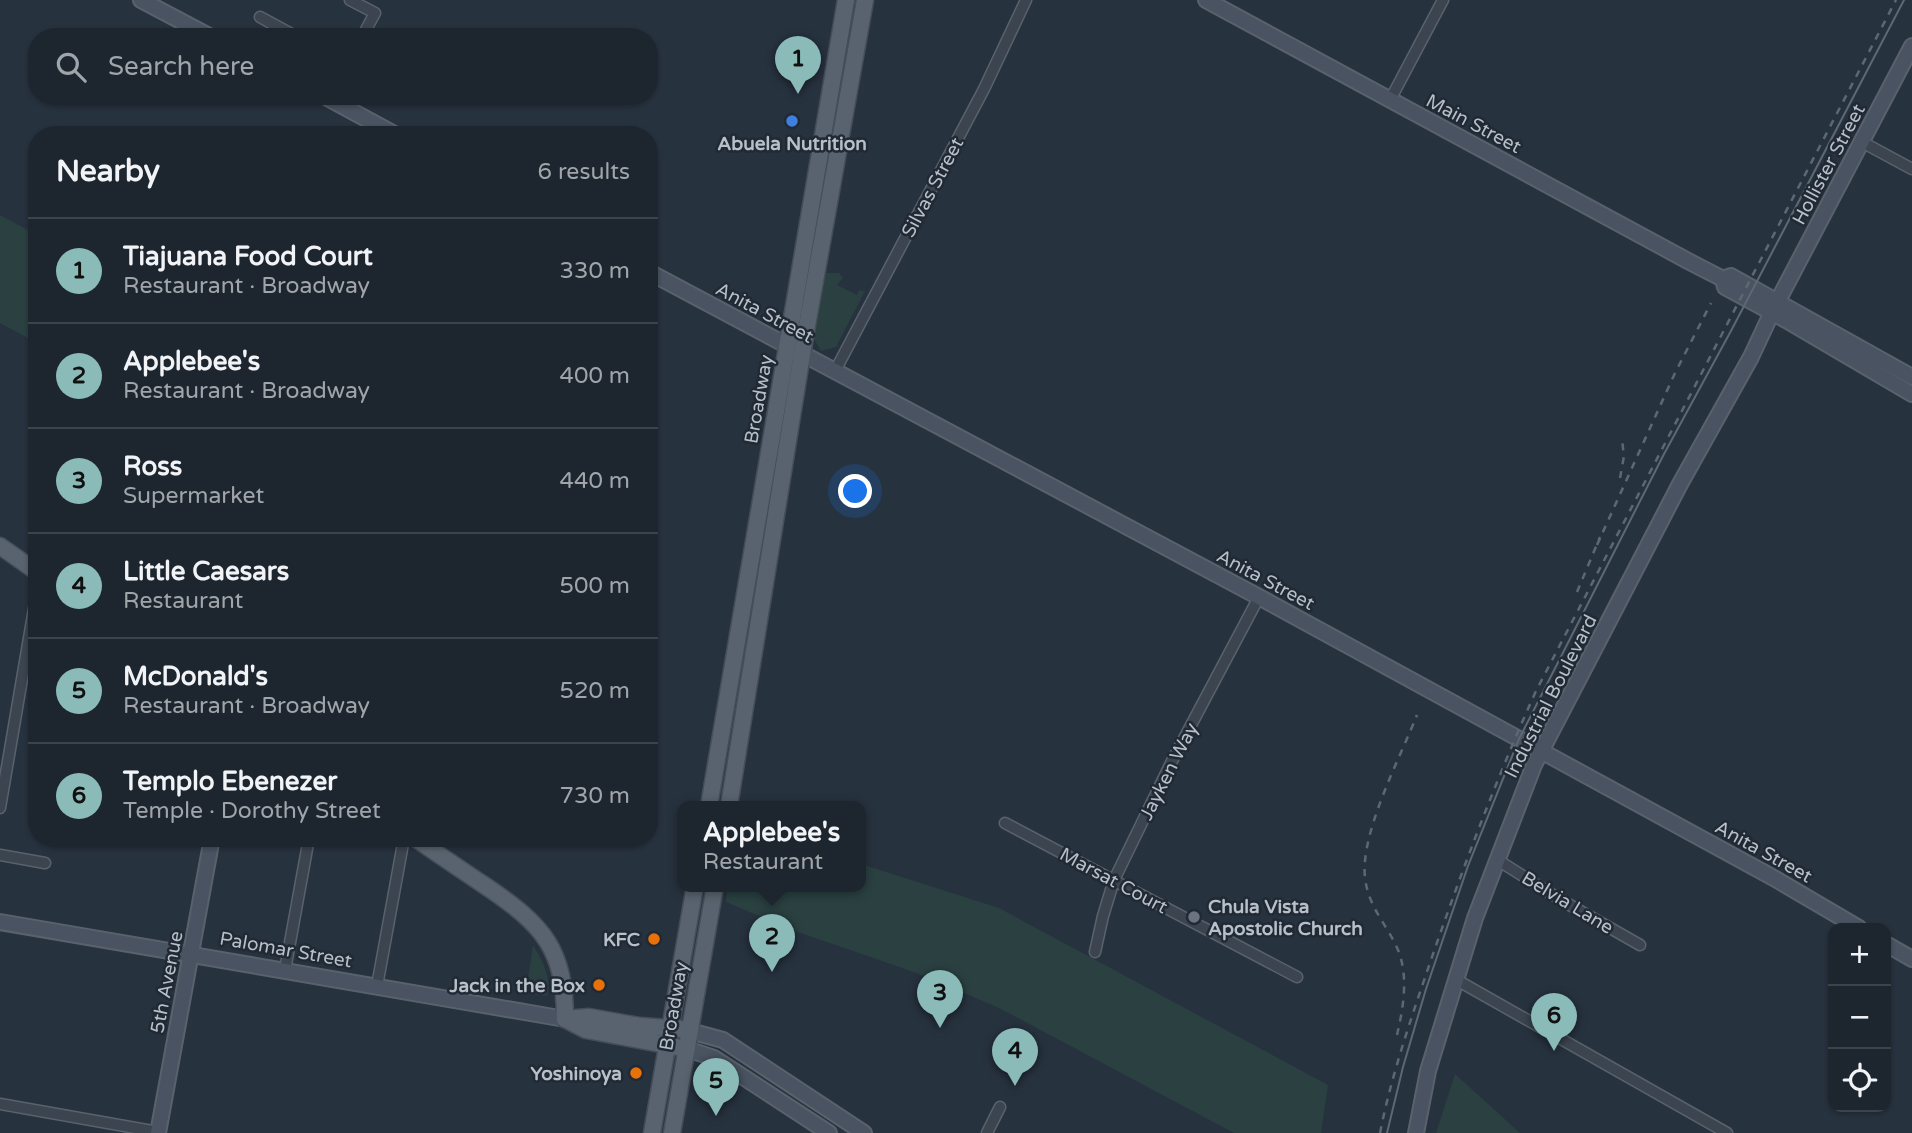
<!DOCTYPE html>
<meta charset="utf-8">
<style>
body{margin:0;font-family:"Varela Round",sans-serif;background:#252e37;color:#f1f3f6}
.controls{position:absolute;right:21px;bottom:21px;display:grid;overflow:hidden;border-radius:14px;box-shadow:0 2px 5px #0004}
.controls button{width:63px;height:63px;display:grid;place-items:center;padding:0;border:0;border-bottom:2px solid #3b434b;background:#1d262f;color:#f1f3f6;font:35px sans-serif}
.you{position:absolute;left:856px;top:492px;width:24px;height:24px;margin:-18px;border:5px solid #fff;border-radius:50%;background:#1a73e8;box-shadow:0 0 0 10px #1a73e833}
.badge{display:grid;place-items:center;width:46px;height:46px;border-radius:50%;background:#8bbbb9;color:#111;font-size:23px;font-weight:700}
.pin{position:absolute;translate:-50% -58px;filter:drop-shadow(0 2px 4px #0008)}
.pin::after{content:'';position:absolute;top:37px;width:24px;height:21px;background:inherit;clip-path:polygon(0 0,100% 0,50% 100%)}
.popup{position:absolute;left:677px;top:801px;width:189px;height:91px;box-sizing:border-box;display:grid;place-content:center;border-radius:14px;background:#1d262f;filter:drop-shadow(0 2px 5px #0005);font-size:23px;white-space:nowrap;color:#a0a5aa}
.popup b{font-size:26px;color:#f1f3f6}
.popup::after{content:'';position:absolute;left:50%;top:100%;margin-left:-14px;border:14px solid transparent;border-top-color:#1d262f}
.list{margin:0;padding:0;list-style:none}
h2{display:flex;justify-content:space-between;align-items:center;height:91px;margin:0;padding:0 28px;font-size:30px}
h2 small{font-size:23px;font-weight:400;color:#a0a5aa}
.list li{display:grid;grid-template-columns:46px 1fr auto;gap:21px;align-items:center;box-sizing:border-box;height:105px;padding:0 28px;border-top:2px solid #3b434b}
.list b{display:block;font-size:26px;white-space:nowrap}
.list p{margin:0;font-size:23px;white-space:nowrap;color:#a0a5aa}
.list em{font-size:23px;font-style:normal;color:#a0a5aa}
.icon{flex:none;width:38px;height:38px;fill:none;stroke:currentColor;stroke-width:2;stroke-linecap:round;stroke-linejoin:round}
.map{position:relative;flex:none;width:1912px;height:1133px;overflow:hidden}
.search{position:absolute;background:#1d262f;box-shadow:0 2px 5px #0004;left:28px;top:28px;width:630px;height:77px;display:flex;align-items:center;gap:18px;box-sizing:border-box;padding:0 24px;border-radius:28px;color:#a0a5aa;font-size:26px}
.panel{position:absolute;background:#1d262f;box-shadow:0 2px 5px #0004;left:28px;top:126px;width:630px;height:721px;border-radius:28px}
.map>svg:first-child{display:block}
.green{fill:#2a4041}
.lines{fill:none;stroke-linecap:round;stroke-linejoin:round}
.street-casing{stroke:#59626c;stroke-width:13}
.secondary-casing{stroke:#59626c;stroke-width:18}
.primary-casing{stroke:#444d58;stroke-width:19}
.street{stroke:#3b444f;stroke-width:10}
.secondary{stroke:#495361;stroke-width:14}
.primary{stroke:#59636f;stroke-width:16}
.tram{stroke:#5d6875;stroke-width:2}
.rail{stroke:#5d6875;stroke-width:2.5;stroke-dasharray:7 7;stroke-linecap:butt}
.shop-dot{fill:#3f7fe0;stroke:#202934;stroke-width:2.5}
.worship-dot{fill:#6b7280;stroke:#202934;stroke-width:2.5}
.food-dot{fill:#e8710a;stroke:#202934;stroke-width:2.5}
.labels{text-anchor:middle;stroke-width:5;stroke-linejoin:round;paint-order:stroke}
.street-label{font-size:19px;fill:#b7bfc9;stroke:#202934}
.poi-label{font-size:19px;font-weight:bold;fill:#b7bfc9;stroke:#202934;text-anchor:end}
</style>
<div class="map">
<svg width="1912" height="1133" viewBox="0 0 1912 1133">
<rect width="100%" height="100%" fill="#27323f"/>
<g class="green">
<path d="M 0,215 L 37,235 L 37,343 L 0,323 Z"/>
<path d="M 826,273 L 839,273 L 843,278 L 837,285 L 857,295 L 859,290 L 865,291 L 836,347 L 821,351 L 814,339 Z"/>
<path d="M 861,864 L 999,908 L 1328,1085 L 1321,1133 L 1234,1133 L 999,1008 L 914,972 L 792,930 L 726,902 L 727,886 L 861,886 Z"/>
<path d="M 533,945 C 542,960 552,978 547,996 L 526,993 Z"/>
<path d="M 1455,1074 L 1520,1133 L 1436,1133 Z"/>
</g>
<g class="lines">
<g class="street-casing">
<g id="street">
<path d="M 350,0 L 375,13 L 362,37"/>
<path d="M 260,17 L 297,37"/>
<path d="M 1390,100 L 1443,0"/>
<path d="M 1862,142 L 1912,169"/>
<path d="M 835,371 L 984,89 L 1026,0"/>
<path d="M 0,808 L 37,591"/>
<path d="M 1005,823 L 1297,977"/>
<path d="M 0,855 L 45,863"/>
<path d="M 1496,859 L 1561,900 L 1640,945"/>
<path d="M 1095,952 L 1103,916 L 1114,880 L 1172,761 L 1259,597"/>
<path d="M 285,970 L 309,838"/>
<path d="M 1455,979 L 1727,1133"/>
<path d="M 377,986 L 404,838"/>
<path d="M 0,1104 L 158,1132"/>
<path d="M 987,1133 L 1000,1107"/>
</g>
</g>
<g class="secondary-casing">
<g id="secondary">
<path d="M 141,0 L 211,37"/>
<path d="M 1206,0 L 1688,261 L 1723,279 L 1731,276 L 1912,377"/>
<path d="M 324,96 L 396,135"/>
<path d="M 649,272 L 1259,597 L 1772,877 L 1859,928"/>
<path d="M 1723,279 L 1725,287 L 1786,320 L 1912,394"/>
<path d="M 0,922 L 565,1019"/>
<path d="M 1886,944 L 1912,959"/>
<path d="M 690,1031 L 723,1040 L 864,1133"/>
<path d="M 687,1049 L 714,1058 L 829,1133"/>
<path d="M 158,1133 L 212,838"/>
<path d="M 1416,1133 L 1428,1071 L 1475,918 L 1534,765 L 1680,484 L 1751,357 L 1772,312 L 1912,46"/>
</g>
</g>
<g class="primary-casing">
<g id="primary">
<path d="M 0,546 L 37,572"/>
<path d="M 709,806 L 846,0"/>
<path d="M 729,806 L 802,354 L 865,0"/>
<path d="M 415,838 C 439,855 463,871 487,887 C 543,925 565,949 565,1019"/>
<path d="M 565,1019 L 586,1030 L 677,1047"/>
<path d="M 565,1019 L 589,1017 L 640,1026 L 681,1029"/>
<path d="M 652,1133 L 695,886"/>
<path d="M 672,1133 L 715,886"/>
</g>
</g>
<use href="#street" class="street"/>
<use href="#secondary" class="secondary"/>
<use href="#primary" class="primary"/>
<path class="tram" d="M 1387,1133 L 1403,1067 L 1426,989 L 1468,866 L 1519,739 L 1664,454 L 1732,329 L 1904,0"/>
<g class="rail">
<path d="M 1620,478 L 1624,456 L 1622,440"/>
<path d="M 1597,545 L 1675,373 L 1711,303"/>
<path d="M 1577,592 L 1600,537"/>
<path d="M 1397,1035 C 1403,1009 1409,977 1398,950 C 1387,924 1369,909 1365,878 C 1360,833 1400,758 1417,715"/>
<path d="M 1380,1133 C 1392,1072 1413,1013 1433,954 C 1464,865 1497,777 1536,691 L 1896,0"/>
</g>
</g>
<circle class="shop-dot" cx="792" cy="121" r="7"/>
<circle class="worship-dot" cx="1194" cy="917" r="7"/>
<g class="food-dot">
<circle cx="654" cy="939" r="7"/>
<circle cx="599" cy="985" r="7"/>
<circle cx="636" cy="1073" r="7"/>
</g>
<g class="labels">
<g class="street-label">
<text transform="translate(1474 123) rotate(28)" y="7">Main Street</text>
<text transform="translate(1828 164) rotate(-62)" y="7">Hollister Street</text>
<text transform="translate(932 187) rotate(-62)" y="7">Silvas Street</text>
<text transform="translate(765 312) rotate(28)" y="7">Anita Street</text>
<text transform="translate(758 399) rotate(-80)" y="7">Broadway</text>
<text transform="translate(1266 579) rotate(28)" y="7">Anita Street</text>
<text transform="translate(1550 696) rotate(-63)" y="7">Industrial Boulevard</text>
<text transform="translate(1168 771) rotate(-63)" y="7">Jayken Way</text>
<text transform="translate(1764 851) rotate(29)" y="7">Anita Street</text>
<text transform="translate(1114 880) rotate(28)" y="7">Marsat Court</text>
<text transform="translate(1568 902) rotate(31)" y="7">Belvia Lane</text>
<text transform="translate(286 949) rotate(10)" y="7">Palomar Street</text>
<text transform="translate(166 982) rotate(-79)" y="7">5th Avenue</text>
<text transform="translate(673 1006) rotate(-80)" y="7">Broadway</text>
</g>
<g class="poi-label">
<text x="792" y="150" text-anchor="middle">Abuela Nutrition</text>
<text x="1208" y="913" text-anchor="start">Chula Vista<tspan x="1208" dy="22">Apostolic Church</tspan></text>
<text x="640" y="946">KFC</text>
<text x="585" y="992">Jack in the Box</text>
<text x="622" y="1080">Yoshinoya</text>
</g>
</g>
</svg>
<div class="controls">
<button>+</button>
<button>−</button>
<button><svg class="icon" aria-label="locate" viewBox="0 0 24 24"><circle cx="12" cy="12" r="6"/><path d="M12 2v4M12 18v4M2 12h4M18 12h4"/></svg></button>
</div>
<div class="you"></div>
<div class="pin badge" style="left:798px;top:94px">1</div>
<div class="pin badge" style="left:772px;top:972px">2</div>
<div class="popup"><b>Applebee's</b>Restaurant</div>
<div class="pin badge" style="left:940px;top:1028px">3</div>
<div class="pin badge" style="left:1015px;top:1086px">4</div>
<div class="pin badge" style="left:716px;top:1116px">5</div>
<div class="pin badge" style="left:1554px;top:1051px">6</div>
<div class="search"><svg class="icon" aria-label="search" viewBox="0 0 24 24"><circle cx="10" cy="10" r="6"/><path d="M15 15l6 6"/></svg>Search here</div>
<section class="panel">
<h2>Nearby<small>6 results</small></h2>
<ul class="list">
<li><span class="badge">1</span><div><b>Tiajuana Food Court</b><p>Restaurant · Broadway</p></div><em>330 m</em></li>
<li><span class="badge">2</span><div><b>Applebee's</b><p>Restaurant · Broadway</p></div><em>400 m</em></li>
<li><span class="badge">3</span><div><b>Ross</b><p>Supermarket</p></div><em>440 m</em></li>
<li><span class="badge">4</span><div><b>Little Caesars</b><p>Restaurant</p></div><em>500 m</em></li>
<li><span class="badge">5</span><div><b>McDonald's</b><p>Restaurant · Broadway</p></div><em>520 m</em></li>
<li><span class="badge">6</span><div><b>Templo Ebenezer</b><p>Temple · Dorothy Street</p></div><em>730 m</em></li>
</ul>
</section>
</div>
